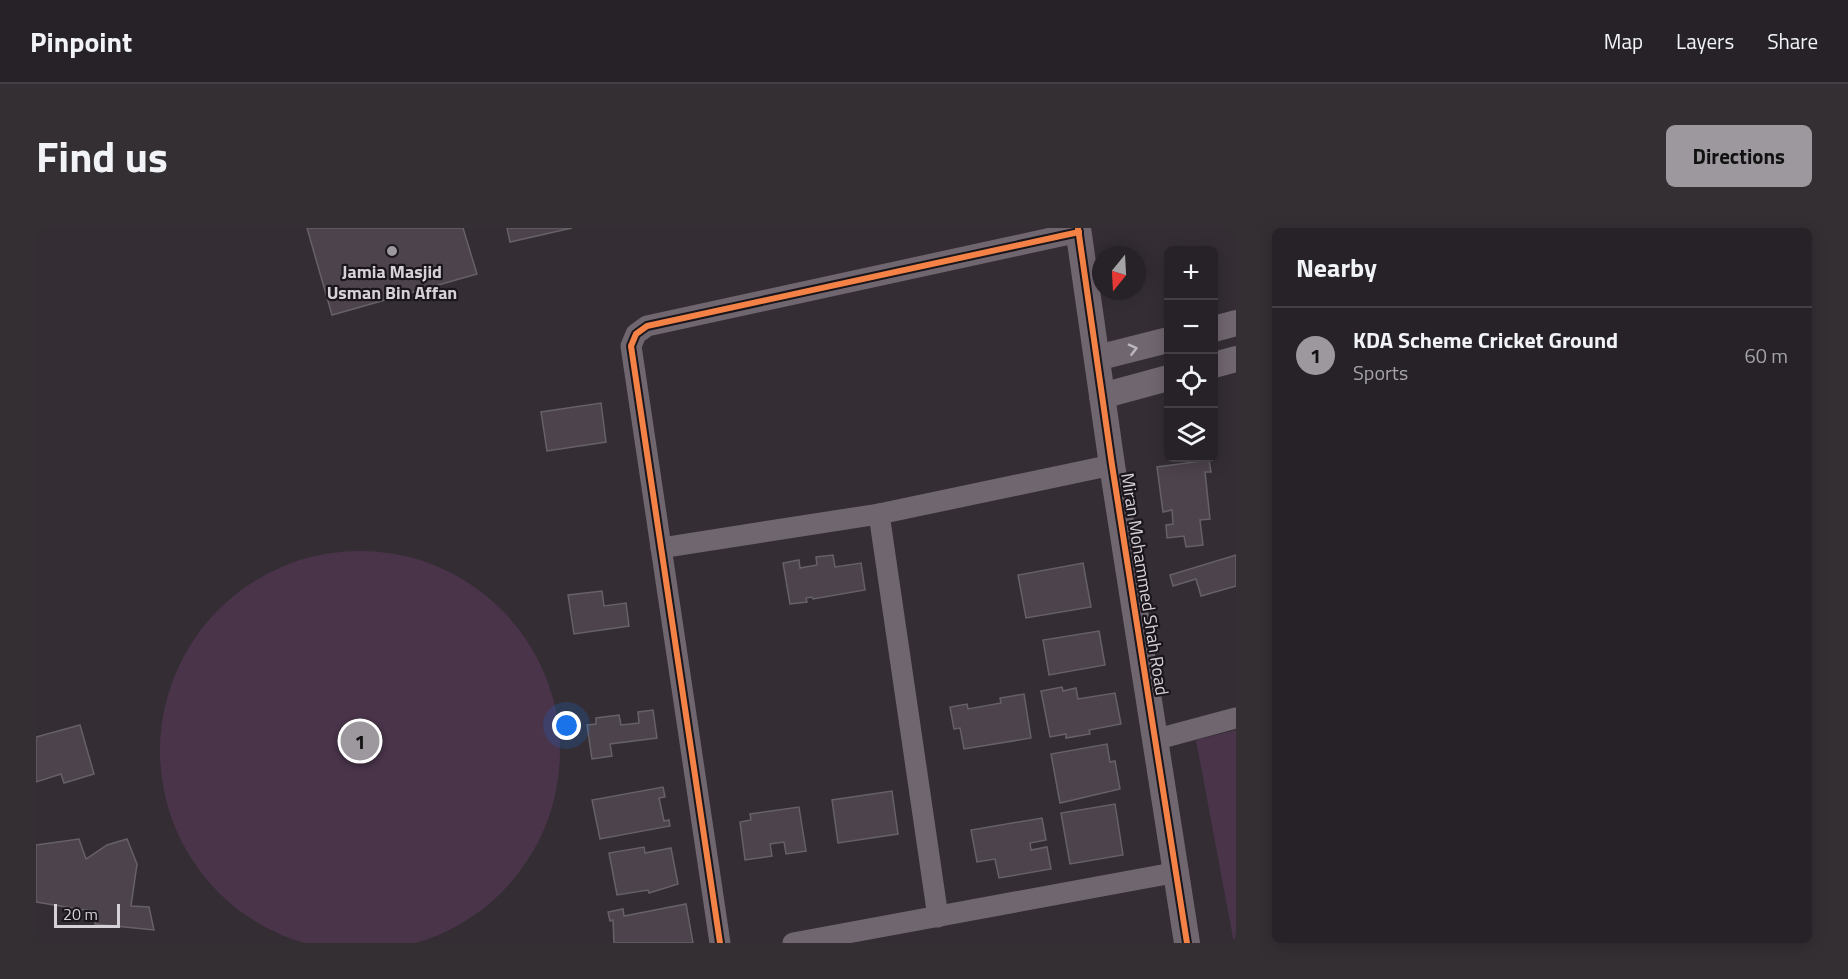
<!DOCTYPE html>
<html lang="en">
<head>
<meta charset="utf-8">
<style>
  :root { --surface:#272227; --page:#332f33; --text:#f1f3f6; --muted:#a4a4a7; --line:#433f44; --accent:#9d979e }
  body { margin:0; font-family:"Titillium Web",sans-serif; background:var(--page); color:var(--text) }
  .controls { position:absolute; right:18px; top:18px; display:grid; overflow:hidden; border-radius:9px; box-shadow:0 3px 15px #0003 }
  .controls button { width:54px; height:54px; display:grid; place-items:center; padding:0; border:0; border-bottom:2px solid var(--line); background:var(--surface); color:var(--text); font:30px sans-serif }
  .compass { position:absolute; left:1056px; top:18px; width:54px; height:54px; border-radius:50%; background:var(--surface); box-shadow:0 3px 15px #0003; rotate:198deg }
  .scale { position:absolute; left:18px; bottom:15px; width:66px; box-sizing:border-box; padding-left:6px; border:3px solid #d6d0d7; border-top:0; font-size:16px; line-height:21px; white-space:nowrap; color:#d6d0d7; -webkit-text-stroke:4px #1a161b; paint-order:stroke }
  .you { position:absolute; left:531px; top:498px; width:21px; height:21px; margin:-15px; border:4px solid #fff; border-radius:50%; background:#1a73e8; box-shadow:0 0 0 9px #1a73e833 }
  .badge { display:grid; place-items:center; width:39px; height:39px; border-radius:50%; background:var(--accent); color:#111; font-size:20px; font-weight:700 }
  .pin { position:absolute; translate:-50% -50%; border:3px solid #fff; box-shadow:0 2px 6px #0006 }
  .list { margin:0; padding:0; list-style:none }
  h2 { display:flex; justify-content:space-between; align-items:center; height:78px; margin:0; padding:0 24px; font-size:26px }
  h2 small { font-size:20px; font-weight:400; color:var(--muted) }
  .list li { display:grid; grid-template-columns:39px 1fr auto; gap:18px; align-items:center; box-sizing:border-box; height:96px; padding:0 24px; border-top:2px solid var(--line) }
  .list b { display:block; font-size:22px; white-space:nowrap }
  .list p { margin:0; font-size:20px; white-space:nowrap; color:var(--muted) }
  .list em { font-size:20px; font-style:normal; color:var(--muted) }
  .icon { flex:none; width:33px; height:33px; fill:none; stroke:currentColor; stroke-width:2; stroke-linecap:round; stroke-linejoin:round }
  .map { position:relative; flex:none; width:1200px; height:715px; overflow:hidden; border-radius:9px }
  header { display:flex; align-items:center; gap:36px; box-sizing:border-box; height:84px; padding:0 30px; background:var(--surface); border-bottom:2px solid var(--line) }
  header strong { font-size:28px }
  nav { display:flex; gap:33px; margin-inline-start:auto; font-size:21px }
  .intro { display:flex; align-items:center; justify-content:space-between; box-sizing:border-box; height:144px; padding:0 36px }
  h1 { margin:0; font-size:42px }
  .button { padding:15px 27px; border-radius:9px; background:var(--accent); color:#111; font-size:21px; font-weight:700 }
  main { display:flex; gap:36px; padding:0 36px }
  aside { flex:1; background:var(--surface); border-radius:9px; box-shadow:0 3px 15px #0003 }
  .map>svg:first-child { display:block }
  .green { fill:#49344a }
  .building { fill:#4d434d; stroke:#666166; stroke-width:1.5 }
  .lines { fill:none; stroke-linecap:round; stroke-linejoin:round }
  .minor { stroke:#706670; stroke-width:21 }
  .tertiary { stroke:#706670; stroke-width:26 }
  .cycleway-casing { stroke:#1a161b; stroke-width:10 }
  .cycleway { stroke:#f48246; stroke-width:6 }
  .oneway { stroke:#bcb6bd }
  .poi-dot { fill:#9d979e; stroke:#1a161b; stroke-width:2 }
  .labels { text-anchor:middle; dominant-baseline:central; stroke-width:4.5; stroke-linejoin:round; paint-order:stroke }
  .poi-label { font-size:18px; font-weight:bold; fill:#d6d0d7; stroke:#1a161b }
  .street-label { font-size:18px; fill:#d6d0d7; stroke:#1a161b }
</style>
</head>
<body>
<header>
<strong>Pinpoint</strong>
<nav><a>Map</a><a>Layers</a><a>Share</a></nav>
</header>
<div class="intro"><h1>Find us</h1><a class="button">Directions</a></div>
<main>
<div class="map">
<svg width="1200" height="715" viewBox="0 0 1200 715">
  <rect width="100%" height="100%" fill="#342e34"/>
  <!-- green -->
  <g class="green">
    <circle cx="324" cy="523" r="200"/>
    <polygon points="1200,502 1200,715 1198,715 1160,512"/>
  </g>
  <!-- building -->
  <g class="building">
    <polygon points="271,0 427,0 441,46 296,87"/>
    <polygon points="471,0 536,0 474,14"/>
    <polygon points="565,175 570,214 511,223 505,184"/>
    <polygon points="1173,232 1175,244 1169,244 1174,291 1164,292 1167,317 1150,319 1148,308 1131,310 1130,297 1137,296 1136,282 1127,284 1121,239"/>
    <polygon points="797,327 799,339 825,335 829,362 777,371 776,369 770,370 771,374 754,376 747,335 763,332 764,340 781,337 780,329"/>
    <polygon points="1200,327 1200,358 1165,368 1160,351 1137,358 1134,347"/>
    <polygon points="1047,335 1055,379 990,390 982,347"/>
    <polygon points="566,363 568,378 590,375 593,398 538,406 532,367"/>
    <polygon points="1063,403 1069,437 1013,447 1007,412"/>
    <polygon points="1026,459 1027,463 1040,460 1042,471 1079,465 1085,496 1053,502 1054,506 1030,510 1030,506 1014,509 1005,463"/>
    <polygon points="988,466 995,510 928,521 924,500 918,501 914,479 931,476 932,481 965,475 964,470"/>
    <polygon points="617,482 621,510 574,516 576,528 556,531 551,497 560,496 560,490 583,487 585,497 603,495 602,484"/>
    <polygon points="44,497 58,546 28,555 25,546 0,554 0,509"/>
    <polygon points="1071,516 1074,534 1079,533 1084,561 1024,575 1015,526"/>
    <polygon points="627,559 629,569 623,570 628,593 633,592 634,598 564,611 556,572"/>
    <polygon points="856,563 862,606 802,615 796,572"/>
    <polygon points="1079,576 1087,627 1034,636 1025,585"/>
    <polygon points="763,579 770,623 750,626 748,614 734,616 736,628 709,632 704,594 715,592 714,586"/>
    <polygon points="1006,590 1010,612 994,615 995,622 1011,619 1015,641 963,650 959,631 941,634 935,602"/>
    <polygon points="43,611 50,631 71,617 91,611 101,636 95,678 113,679 118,702 59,696 60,684 0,674 0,617"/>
    <polygon points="608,619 609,625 635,620 642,656 613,665 612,662 581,667 573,625"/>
    <polygon points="650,676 657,715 578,715 577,692 574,693 572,684 587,681 588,688"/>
  </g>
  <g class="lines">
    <!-- minor -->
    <g class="minor">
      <polyline points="843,286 902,689"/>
      <polyline points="625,320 843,286 1076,237"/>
      <polyline points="1118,512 1200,490"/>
      <polyline points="684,715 595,118 600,106 611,98 1043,4"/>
      <polyline points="757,715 1142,644"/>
    </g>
    <!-- tertiary -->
    <g class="tertiary">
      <polyline points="1042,0 1076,237 1151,715"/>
      <polyline points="1178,101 1200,95"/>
      <polyline points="1061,130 1132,112"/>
      <polyline points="1178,137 1200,131"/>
      <polyline points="1066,168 1132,150"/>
    </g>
    <!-- cycleway casing -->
    <g class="cycleway-casing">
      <g id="cycleway">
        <polyline points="1042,0 1076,237 1151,715"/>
        <polyline points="684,715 595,118 600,106 611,98 1043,4"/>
      </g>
    </g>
    <!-- cycleway -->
    <use href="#cycleway" class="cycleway"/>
  </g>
  <!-- one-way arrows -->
  <defs><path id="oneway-chevron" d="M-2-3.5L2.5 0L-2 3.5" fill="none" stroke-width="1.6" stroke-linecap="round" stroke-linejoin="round" transform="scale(1.5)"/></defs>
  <use class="oneway" href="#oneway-chevron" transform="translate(1097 121) rotate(-14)"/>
  <!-- markers -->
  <circle class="poi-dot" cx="356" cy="23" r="6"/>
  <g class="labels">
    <!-- poi labels -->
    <g class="poi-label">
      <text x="356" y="43">Jamia Masjid<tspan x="356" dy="21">Usman Bin Affan</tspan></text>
    </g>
    <!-- street labels -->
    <g class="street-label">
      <text transform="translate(1109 356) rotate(81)">Miran Mohammed Shah Road</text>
    </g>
  </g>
</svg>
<div class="controls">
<button>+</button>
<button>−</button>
<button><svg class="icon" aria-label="locate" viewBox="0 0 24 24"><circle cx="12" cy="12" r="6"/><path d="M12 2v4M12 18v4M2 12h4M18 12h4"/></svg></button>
<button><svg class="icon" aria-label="layers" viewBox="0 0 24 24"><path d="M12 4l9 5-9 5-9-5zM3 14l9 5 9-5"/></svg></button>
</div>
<svg class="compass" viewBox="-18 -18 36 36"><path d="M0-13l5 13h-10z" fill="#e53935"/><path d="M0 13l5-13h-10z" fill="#a4a4a7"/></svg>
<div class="scale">20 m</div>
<div class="you"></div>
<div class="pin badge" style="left:324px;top:513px">1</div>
</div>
<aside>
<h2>Nearby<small></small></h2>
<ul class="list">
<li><span class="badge">1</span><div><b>KDA Scheme Cricket Ground</b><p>Sports</p></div><em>60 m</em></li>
</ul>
</aside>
</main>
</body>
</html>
